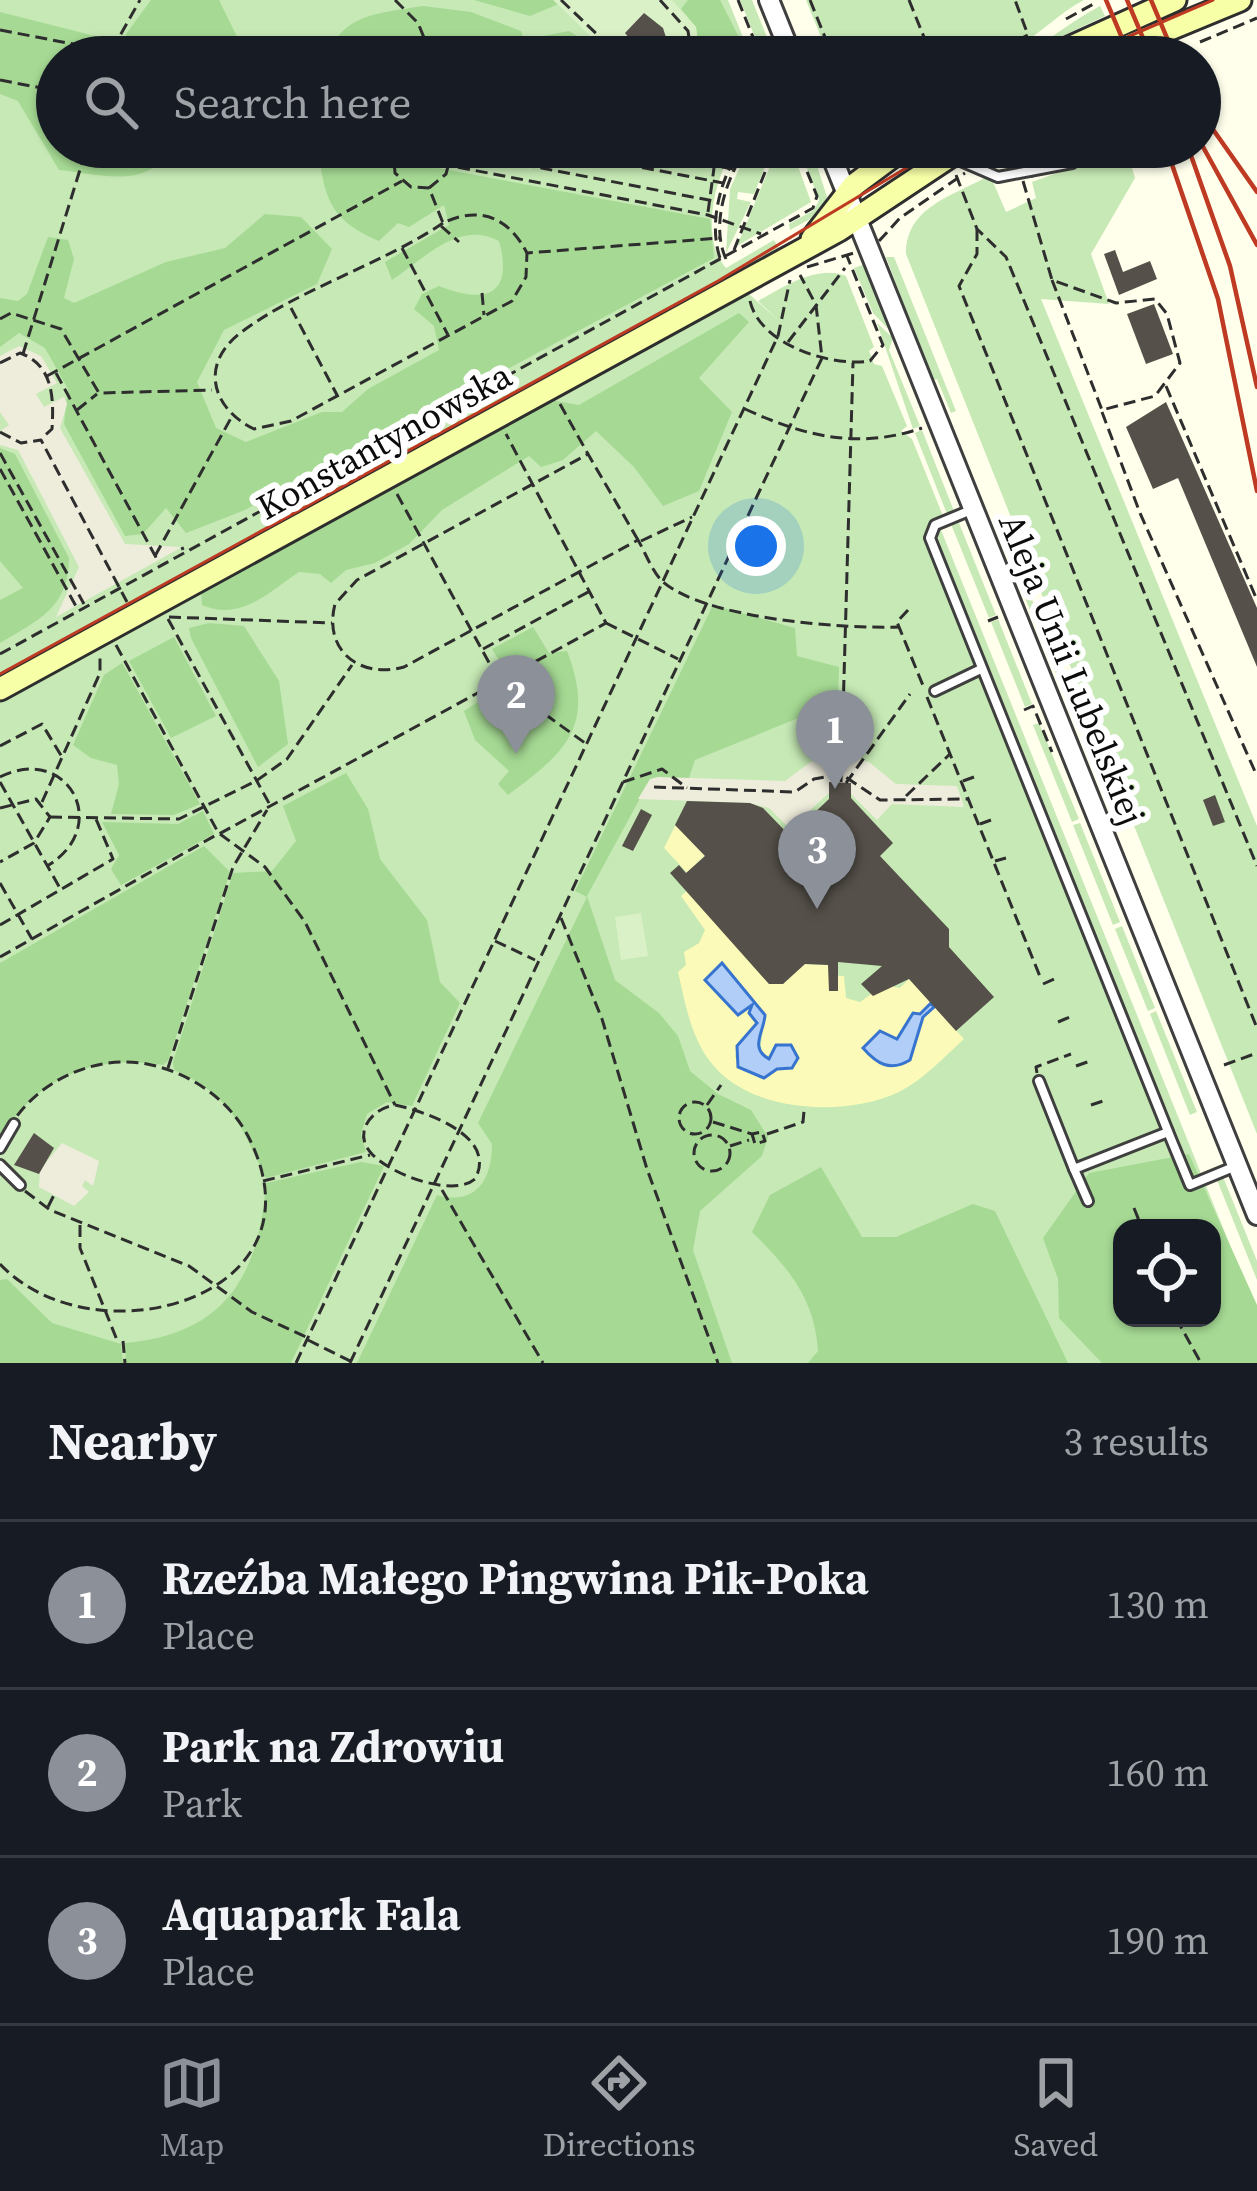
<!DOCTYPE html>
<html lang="en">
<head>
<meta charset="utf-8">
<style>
  :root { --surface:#171b24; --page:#20242c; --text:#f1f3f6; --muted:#9ea1a6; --line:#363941; --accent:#8c9099 }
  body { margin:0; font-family:"Source Serif 4",serif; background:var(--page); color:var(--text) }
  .controls { position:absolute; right:36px; bottom:36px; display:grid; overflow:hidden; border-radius:24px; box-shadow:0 3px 9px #0004 }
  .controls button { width:108px; height:108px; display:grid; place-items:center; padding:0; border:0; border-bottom:3px solid var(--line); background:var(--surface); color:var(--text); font:60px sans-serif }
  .you { position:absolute; left:756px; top:546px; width:42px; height:42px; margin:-30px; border:9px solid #fff; border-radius:50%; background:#1a73e8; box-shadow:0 0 0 18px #1a73e833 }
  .badge { display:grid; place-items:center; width:78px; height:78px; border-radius:50%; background:var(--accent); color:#fff; font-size:39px; font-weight:700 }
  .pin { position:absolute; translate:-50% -99px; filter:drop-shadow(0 3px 6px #0008) }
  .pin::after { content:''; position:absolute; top:63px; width:42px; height:36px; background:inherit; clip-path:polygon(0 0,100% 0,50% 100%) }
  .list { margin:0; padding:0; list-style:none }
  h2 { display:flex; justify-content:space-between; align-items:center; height:156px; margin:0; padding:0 48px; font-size:51px }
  h2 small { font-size:39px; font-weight:400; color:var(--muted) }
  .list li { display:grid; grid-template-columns:78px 1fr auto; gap:36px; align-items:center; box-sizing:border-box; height:168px; padding:0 48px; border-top:3px solid var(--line) }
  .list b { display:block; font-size:45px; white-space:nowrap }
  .list p { margin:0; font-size:39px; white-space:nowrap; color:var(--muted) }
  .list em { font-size:39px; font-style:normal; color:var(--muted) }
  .icon { flex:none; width:66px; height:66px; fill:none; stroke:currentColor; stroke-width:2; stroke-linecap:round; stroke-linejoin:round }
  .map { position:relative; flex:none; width:1257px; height:1363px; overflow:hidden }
  .search { position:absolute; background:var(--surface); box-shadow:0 3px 9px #0004; left:36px; right:36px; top:36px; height:132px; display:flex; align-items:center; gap:30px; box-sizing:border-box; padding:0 42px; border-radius:66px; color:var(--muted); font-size:45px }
  .sheet { height:660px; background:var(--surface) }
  nav { display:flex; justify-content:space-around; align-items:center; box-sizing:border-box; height:168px; border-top:3px solid var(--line); background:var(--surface); font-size:33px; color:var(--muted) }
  nav a { display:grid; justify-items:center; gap:6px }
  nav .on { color:var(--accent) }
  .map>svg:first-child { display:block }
  .green { fill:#c6e9b5; fill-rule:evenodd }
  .forest { fill:#a6da94; fill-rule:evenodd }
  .sand { fill:#fbfab8; fill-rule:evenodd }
  .pitch { fill:#daf0c7 }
  .plaza { fill:#eeeddc }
  .water { fill:#b0cef7; stroke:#3674cf; stroke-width:3 }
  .building { fill:#555049 }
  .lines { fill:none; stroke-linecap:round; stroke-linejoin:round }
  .service-casing { stroke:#3f3f3f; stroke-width:14 }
  .tertiary-casing { stroke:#3f3f3f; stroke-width:24 }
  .secondary-casing { stroke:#2e2e2e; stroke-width:27 }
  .path { stroke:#2e2e2e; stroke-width:3; stroke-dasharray:12 6; stroke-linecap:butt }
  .service { stroke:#fff; stroke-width:8 }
  .tertiary { stroke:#fff; stroke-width:18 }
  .secondary { stroke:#f7ffa7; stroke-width:21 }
  .tram { stroke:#be3a23; stroke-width:3 }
  .rail { stroke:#be3a23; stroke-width:4.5 }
  .labels { text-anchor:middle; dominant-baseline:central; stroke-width:12; stroke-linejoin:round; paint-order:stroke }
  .street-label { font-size:36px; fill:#0c0c0c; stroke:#fff }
</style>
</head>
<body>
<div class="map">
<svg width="1257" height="1363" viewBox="0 0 1257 1363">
  <rect width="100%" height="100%" fill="#ffffec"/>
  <!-- green -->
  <g class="green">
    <path d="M0 0H728L751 57H57V147H735C714 177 700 240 726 268L774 240 779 249 733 276 790 267 749 294 779 321 758 301C783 287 818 264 846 276L874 347 869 351 874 364 882 366 907 426 901 431 912 439 943 516 937 520 1257 1312V1363H0ZM1122 1228H1212V1318H1122Z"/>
    <polygon points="740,0 752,0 775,57 763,57"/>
    <path d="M806 0H1084C1054 15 1030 46 998 55 962 66 871 57 829 57Z"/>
    <path d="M1100 6 1105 16 1018 57C1048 42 1071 21 1100 6Z"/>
    <polygon points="749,147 773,147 754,194 738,192 737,199 751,202 726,253 730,189"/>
    <polygon points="778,147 791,147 811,202 737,246"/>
    <polygon points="799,147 811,147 827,197 821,213 790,230 789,224 814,210 819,200"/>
    <path d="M1088 147H1126L1135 178 1091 254 1109 304 1041 299 1257 826V1134L906 254C906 206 954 196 990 175L1006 212 1036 198 1032 182 1079 165Z"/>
    <polygon points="886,257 894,257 956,411 951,413 937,379 932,380"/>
    <polygon points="865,264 893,334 873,313 854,268"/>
    <polygon points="877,323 893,338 889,350 920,426 913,429"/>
    <polygon points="922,430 954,511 947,514 915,433"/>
    <polygon points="959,523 996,615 989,618 951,524"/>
    <polygon points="1022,575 1073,701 1068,703 1017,578"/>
    <polygon points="998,619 1032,704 1025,707 991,622"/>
    <polygon points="1039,723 1079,819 1072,822 1033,725"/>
    <polygon points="1080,823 1120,922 1113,925 1073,825"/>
    <polygon points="1122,926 1155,1008 1148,1011 1115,929"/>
    <polygon points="1156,1011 1197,1112 1190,1115 1150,1014"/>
    <polygon points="1223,1177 1257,1261 1257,1280 1217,1180"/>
  </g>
  <!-- forest -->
  <g class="forest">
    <polygon points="151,0 219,0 246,55 275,57 125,57 126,34"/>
    <polygon points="474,0 558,0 561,3 530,16"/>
    <polygon points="688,0 720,0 749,57 700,57 696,27 681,9"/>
    <path d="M423 6 471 12 521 31 524 40 569 31 611 57H440L437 52 427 57H331C336 13 389 12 423 6Z"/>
    <path d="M0 12 107 39 95 51 97 57H57V147H172C148 191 100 174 59 170L18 101 0 94Z"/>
    <path d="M238 147H409L405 162 710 219 714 258 245 510 186 533 166 508 143 534 125 536 64 424 68 389 45 348 19 333 0 347V298L18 301 27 294 48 237 68 240 74 259 64 298 74 303 166 262 225 248 265 214 301 217 332 249 317 284 224 330 197 382 216 428 246 442 322 412H342L368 389 439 350 434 326 414 309 422 294 439 286C486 305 514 295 499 241 459 220 426 257 392 280L385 262 449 225 444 205 409 227 398 223 379 241C334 222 325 203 319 155L250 153Z"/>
    <path d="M739 313 749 322 699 378 732 412 699 491 663 506 634 467 596 431 563 460 541 467 529 456 442 510 409 544 375 563 346 570 331 583 320 574 299 572C269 592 240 622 202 605L201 590 550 400 579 405Z"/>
    <path d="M0 448 15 454 69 558C69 608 37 621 0 643V600L23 588 0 561Z"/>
    <path d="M713 605 795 628 797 656 839 667 838 702 695 760 689 778 650 780 587 896 615 980 659 1013 678 1036 690 1071 718 1094 751 1110 768 1137 762 1156 700 1211 693 1250 732 1363H357L437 1195C475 1206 492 1181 492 1144L478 1123 587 897 575 891Z"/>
    <polygon points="209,623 244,626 279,681 288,744 258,767 191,638 189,628"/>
    <path d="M533 627 549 653 567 651C596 726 566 752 508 795L498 784 509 771 475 740 464 711 511 680 492 649Z"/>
    <polygon points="174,637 216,716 171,738 129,661"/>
    <polygon points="122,663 124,666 200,804 174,815 111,814 119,784 117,765 91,758 73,745 104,675"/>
    <path d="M346 773 368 809 380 859 427 920 440 982 460 1003 412 1106 387 1102 367 1114 361 1134 366 1152 266 1178C240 1126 234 1097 174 1070L173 1062 233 873 272 871 296 841 283 806Z"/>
    <polygon points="203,811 214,834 121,885 111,869 119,855 102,822 178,824"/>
    <path d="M204 846 230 872 168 1061 163 1065C94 1054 38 1077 0 1138V963Z"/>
    <path d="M1189 1154 1257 1305V1363H1102L1059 1318 1058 1279 1043 1238 1089 1173ZM1122 1228H1212V1318H1122Z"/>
    <path d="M361 1162 384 1166 291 1363H126L125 1343C226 1334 259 1275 266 1183Z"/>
    <path d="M821 1167 862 1237H896L973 1204 995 1211 1068 1363H808L818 1351C815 1299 788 1267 752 1232L770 1195Z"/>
    <polygon points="7,1279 52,1323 121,1344 123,1363 0,1363 0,1280"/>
  </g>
  <!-- sand -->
  <g class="sand">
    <polygon points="676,824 705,855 696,864 702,870 692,878 664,848"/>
    <path d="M687 891 769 984H783L804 964 828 965 829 975 844 976 846 998 860 1002 884 985 900 988 909 979 964 1039C943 1058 924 1079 899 1092 844 1118 747 1113 709 1060 690 1034 685 1002 678 972L686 965 684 952 699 943 705 930 681 896ZM722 963 765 1015 760 1051 768 1059 776 1045H791L798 1058 792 1068 752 1074 735 1057 739 1043 757 1023 749 1014 752 1005 738 1015 705 980Z"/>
  </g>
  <!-- pitch -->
  <g class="pitch">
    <polygon points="553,0 672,0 696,27 700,57 612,57"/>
    <polygon points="641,913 648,956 621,960 615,917"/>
  </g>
  <!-- plaza -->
  <g class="plaza">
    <polygon points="19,346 41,356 57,383 36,394 44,407 64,397 67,404 60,428 125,544 182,547 56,617 79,567 18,450 0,445 0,431 9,425 0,412 0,356"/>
    <polygon points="842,754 869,762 896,784 957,786 964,807 892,804 877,820 851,794 829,793 796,823 793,832 769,808 749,803 638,799 650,779 658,777 785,781 816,758"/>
    <polygon points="62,1143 99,1161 93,1186 85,1180 82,1186 89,1192 74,1206 39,1187 40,1170"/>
  </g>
  <!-- water -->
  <g class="water">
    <path d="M722 963 765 1015C764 1032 749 1048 769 1059L776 1045H791L798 1058 792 1068 777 1069 764 1078 738 1067 737 1046 757 1023 749 1013 752 1005 738 1015 705 980Z"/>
    <path d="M931 1003 934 1007 923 1017 910 1060C890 1072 877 1064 863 1048L880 1031 897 1039 913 1013 920 1014Z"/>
  </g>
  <!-- building -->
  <g class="building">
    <polygon points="644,13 663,28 669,47 662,57 646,48 641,53 625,33"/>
    <polygon points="1115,250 1123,272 1150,261 1157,279 1119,295 1104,254"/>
    <polygon points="1154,304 1173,354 1146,364 1127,314"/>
    <polygon points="1166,402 1257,608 1257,667 1178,478 1153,489 1126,427"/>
    <polygon points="829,782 851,783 851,798 893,843 880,856 949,929 949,947 994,997 956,1031 909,979 873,996 861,984 882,966 838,962 838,991 829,991 828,965 805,964 783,984 769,984 670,873 679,865 686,873 705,856 675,825 687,801 750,803 763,808 790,836 829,799"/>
    <polygon points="1215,795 1225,822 1213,826 1203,800"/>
    <polygon points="641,809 652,815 633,851 622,846"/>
    <polygon points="34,1133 54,1148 39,1174 14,1165"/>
  </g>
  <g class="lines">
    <!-- service casing -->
    <g class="service-casing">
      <g id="service">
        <polyline points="954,158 998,177 1072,163 1078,158 1076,147"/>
        <polyline points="1030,171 1059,147"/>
        <polyline points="971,510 935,525 930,538 1171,1139 1190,1185 1236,1166"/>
        <polyline points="935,691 981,669"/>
        <polyline points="1039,1081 1074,1169 1168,1132"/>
        <polyline points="0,1148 14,1124"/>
        <polyline points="0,1165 20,1185"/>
        <polyline points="1074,1169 1088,1201"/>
      </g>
    </g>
    <!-- tertiary casing -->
    <g class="tertiary-casing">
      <g id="tertiary">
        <polyline points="769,0 792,57"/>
        <polyline points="828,147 1257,1215"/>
      </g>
    </g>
    <!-- secondary casing -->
    <g class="secondary-casing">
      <g id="secondary">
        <polyline points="1049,57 1175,0"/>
        <polyline points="1102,57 1240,0"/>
        <polyline points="812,239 854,185 905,147"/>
        <polyline points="0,689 839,230 964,147"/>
      </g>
    </g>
    <!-- path -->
    <g class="path">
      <polyline points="395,0 418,23 432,57"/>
      <polyline points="561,0 621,57"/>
      <polyline points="660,0 688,31 692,57"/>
      <polyline points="738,0 761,57"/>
      <polyline points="810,0 833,57"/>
      <polyline points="909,0 932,57"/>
      <polyline points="1066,19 1097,2"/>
      <polyline points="0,30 141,57"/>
      <polyline points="1200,42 1257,18"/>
      <polyline points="112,50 140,0"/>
      <polyline points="664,57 667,57"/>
      <polyline points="985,57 1028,35 1015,0"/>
      <polyline points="0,80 57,91"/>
      <polyline points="352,147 708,215 761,234"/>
      <path d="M393 147 395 173 411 187 429 188 443 223C480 205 509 218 527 253L720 238"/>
      <polyline points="536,147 723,183"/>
      <polyline points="615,147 733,169"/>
      <polyline points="452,151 719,202"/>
      <polyline points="983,161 1004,147"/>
      <polyline points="956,175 977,229 1006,257 1257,866"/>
      <polyline points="1023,181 1052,280 1116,303 1155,299 1167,314 1180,363 1155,396 1102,410 1052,280"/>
      <polyline points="429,188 446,174 453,147"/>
      <polyline points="708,212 714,168"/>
      <path d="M443 223C383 264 292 292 239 334 199 366 213 409 254 429L291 421 512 301 526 277 527 253"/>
      <polyline points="441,226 459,242"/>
      <polyline points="977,229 977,254 959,286 1257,1028"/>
      <polyline points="879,241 900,218 965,173"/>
      <polyline points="402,248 448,335"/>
      <polyline points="734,250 775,147"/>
      <path d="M720 258C708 222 721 178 741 147"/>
      <path d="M726 259C710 224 727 177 747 147"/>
      <polyline points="807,267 854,253"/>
      <polyline points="482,293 484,315"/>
      <path d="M750 301C760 345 831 367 870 361L883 345 847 256"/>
      <polyline points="291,308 337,395"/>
      <polyline points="0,319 11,313 61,329 99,393 212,390"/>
      <polyline points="788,342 845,268"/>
      <polyline points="23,354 87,147"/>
      <path d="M0 363 20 353C53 365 54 397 52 429L42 438"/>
      <polyline points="56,373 159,563"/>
      <polyline points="47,376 402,181"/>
      <polyline points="1166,386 1257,600"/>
      <polyline points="560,404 588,454"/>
      <path d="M745 409C804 436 858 450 922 428"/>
      <polyline points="77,410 97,394"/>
      <polyline points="1102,412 1140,513 1257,776"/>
      <polyline points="0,432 21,443 41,440 127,602"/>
      <polyline points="0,453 84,604"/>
      <polyline points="0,469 77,608"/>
      <polyline points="397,494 499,681 585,743"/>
      <path d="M638 540 588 454 357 580 335 604C323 651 360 679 404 667L638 540C645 552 652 571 662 581 704 619 844 629 899 627"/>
      <polyline points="641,541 692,517"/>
      <polyline points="182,547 183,550"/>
      <polyline points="155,556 231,418"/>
      <polyline points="908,610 897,622 924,688"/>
      <polyline points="169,617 332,623"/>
      <polyline points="168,619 270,805"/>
      <polyline points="988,621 998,617"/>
      <polyline points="606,623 678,659"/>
      <polyline points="116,645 219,834 606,623 506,434"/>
      <polyline points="483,649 590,591"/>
      <polyline points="0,654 813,208 817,196 797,147"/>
      <polyline points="927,697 1041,979"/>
      <polyline points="1024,710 1033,706 1052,752"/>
      <polyline points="0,746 42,724 62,757"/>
      <path d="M0 777C68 743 113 827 47 866"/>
      <polyline points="963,781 974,777"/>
      <polyline points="0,782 61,890"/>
      <polyline points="623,782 662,769 687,788"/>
      <polyline points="841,782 853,363"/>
      <polyline points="846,783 910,694"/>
      <polyline points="654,787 795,792 814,779 841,774 880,800 968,799"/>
      <polyline points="906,796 950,754"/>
      <polyline points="42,802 100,673 100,654"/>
      <polyline points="0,808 36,799 50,817 34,843 0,862"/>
      <polyline points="50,817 179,819 256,781 287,759 352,665"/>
      <polyline points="980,824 991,820"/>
      <polyline points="220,834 265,867 305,922 395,1105"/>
      <polyline points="995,861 1006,858"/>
      <polyline points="0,883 32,939"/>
      <polyline points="561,918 602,1019 647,1169 718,1363"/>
      <polyline points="0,925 113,859 96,819"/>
      <polyline points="495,941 535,960"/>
      <polyline points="0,957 218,834"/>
      <polyline points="1043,984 1054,979"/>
      <polyline points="1058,1022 1072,1016"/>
      <polyline points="1224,1065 1257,1053"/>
      <polyline points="1076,1066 1090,1061"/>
      <polyline points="168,1068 233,867 267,810"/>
      <polyline points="1037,1073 1036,1067 1071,1054"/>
      <circle cx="695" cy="1118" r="16"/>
      <path d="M395 1105C428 1112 498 1137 475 1179 453 1198 389 1174 371 1153 352 1132 373 1108 395 1105Z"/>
      <polyline points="707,1105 721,1085"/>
      <polyline points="1091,1105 1106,1100"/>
      <polyline points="713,1122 752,1134 762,1132 765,1141 755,1144 752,1134"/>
      <polyline points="767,1134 803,1122 804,1111"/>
      <circle cx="712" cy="1153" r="18"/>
      <polyline points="730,1146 749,1140"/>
      <polyline points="263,1181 370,1155"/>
      <polyline points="442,1190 543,1363"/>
      <polyline points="25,1191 50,1210 189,1266 252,1312 306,1337"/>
      <polyline points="48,1207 54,1195"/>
      <polyline points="1134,1208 1142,1228"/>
      <polyline points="80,1225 80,1248 117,1340"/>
      <path d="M0 1264C93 1363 332 1299 248 1136 228 1098 188 1072 147 1064 99 1055 46 1077 17 1116"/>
      <polyline points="1176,1318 1201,1363"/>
      <polyline points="308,1340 354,1363"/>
      <polyline points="123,1341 125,1363"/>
      <polyline points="296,1363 778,336 790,280"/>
      <polyline points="350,1363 822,358 816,305 800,275"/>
    </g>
    <!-- service -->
    <use href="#service" class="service"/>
    <!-- tertiary -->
    <use href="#tertiary" class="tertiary"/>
    <!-- secondary -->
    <use href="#secondary" class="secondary"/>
    <!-- tram -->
    <g class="tram">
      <polyline points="1081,57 1213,0"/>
      <polyline points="0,674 718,281 941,147"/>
    </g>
    <!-- rail -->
    <g class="rail">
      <polyline points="1106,0 1130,57"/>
      <polyline points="1127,0 1151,57"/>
      <polyline points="1151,0 1175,57"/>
      <polyline points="1200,111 1257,192"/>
      <polyline points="1202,145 1257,245"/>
      <polyline points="1166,147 1218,299 1257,491"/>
      <polyline points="1188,147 1230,266 1257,387"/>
    </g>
  </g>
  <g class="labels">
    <!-- street labels -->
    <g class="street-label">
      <text transform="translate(384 441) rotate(-29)">Konstantynowska</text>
      <text transform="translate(1072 669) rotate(68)">Aleja Unii Lubelskiej</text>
    </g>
  </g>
</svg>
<div class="controls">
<button><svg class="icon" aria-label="locate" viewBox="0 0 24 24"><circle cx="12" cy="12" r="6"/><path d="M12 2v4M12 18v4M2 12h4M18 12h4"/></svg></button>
</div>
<div class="you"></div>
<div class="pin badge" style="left:835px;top:789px">1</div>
<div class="pin badge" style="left:516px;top:754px">2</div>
<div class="pin badge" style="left:817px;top:909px">3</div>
<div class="search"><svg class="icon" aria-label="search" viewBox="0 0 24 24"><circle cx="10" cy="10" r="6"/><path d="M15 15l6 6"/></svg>Search here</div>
</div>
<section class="sheet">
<h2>Nearby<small>3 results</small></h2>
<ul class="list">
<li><span class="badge">1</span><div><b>Rzeźba Małego Pingwina Pik-Poka</b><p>Place</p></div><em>130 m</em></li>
<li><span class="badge">2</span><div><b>Park na Zdrowiu</b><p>Park</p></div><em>160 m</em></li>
<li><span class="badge">3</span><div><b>Aquapark Fala</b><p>Place</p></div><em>190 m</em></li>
</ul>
</section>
<nav>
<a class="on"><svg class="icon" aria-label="map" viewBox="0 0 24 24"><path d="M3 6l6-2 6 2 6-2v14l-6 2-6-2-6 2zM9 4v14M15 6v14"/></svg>Map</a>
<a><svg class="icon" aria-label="directions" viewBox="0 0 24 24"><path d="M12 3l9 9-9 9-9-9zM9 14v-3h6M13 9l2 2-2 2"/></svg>Directions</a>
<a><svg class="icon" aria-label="saved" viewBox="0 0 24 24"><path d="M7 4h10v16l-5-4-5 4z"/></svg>Saved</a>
</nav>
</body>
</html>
